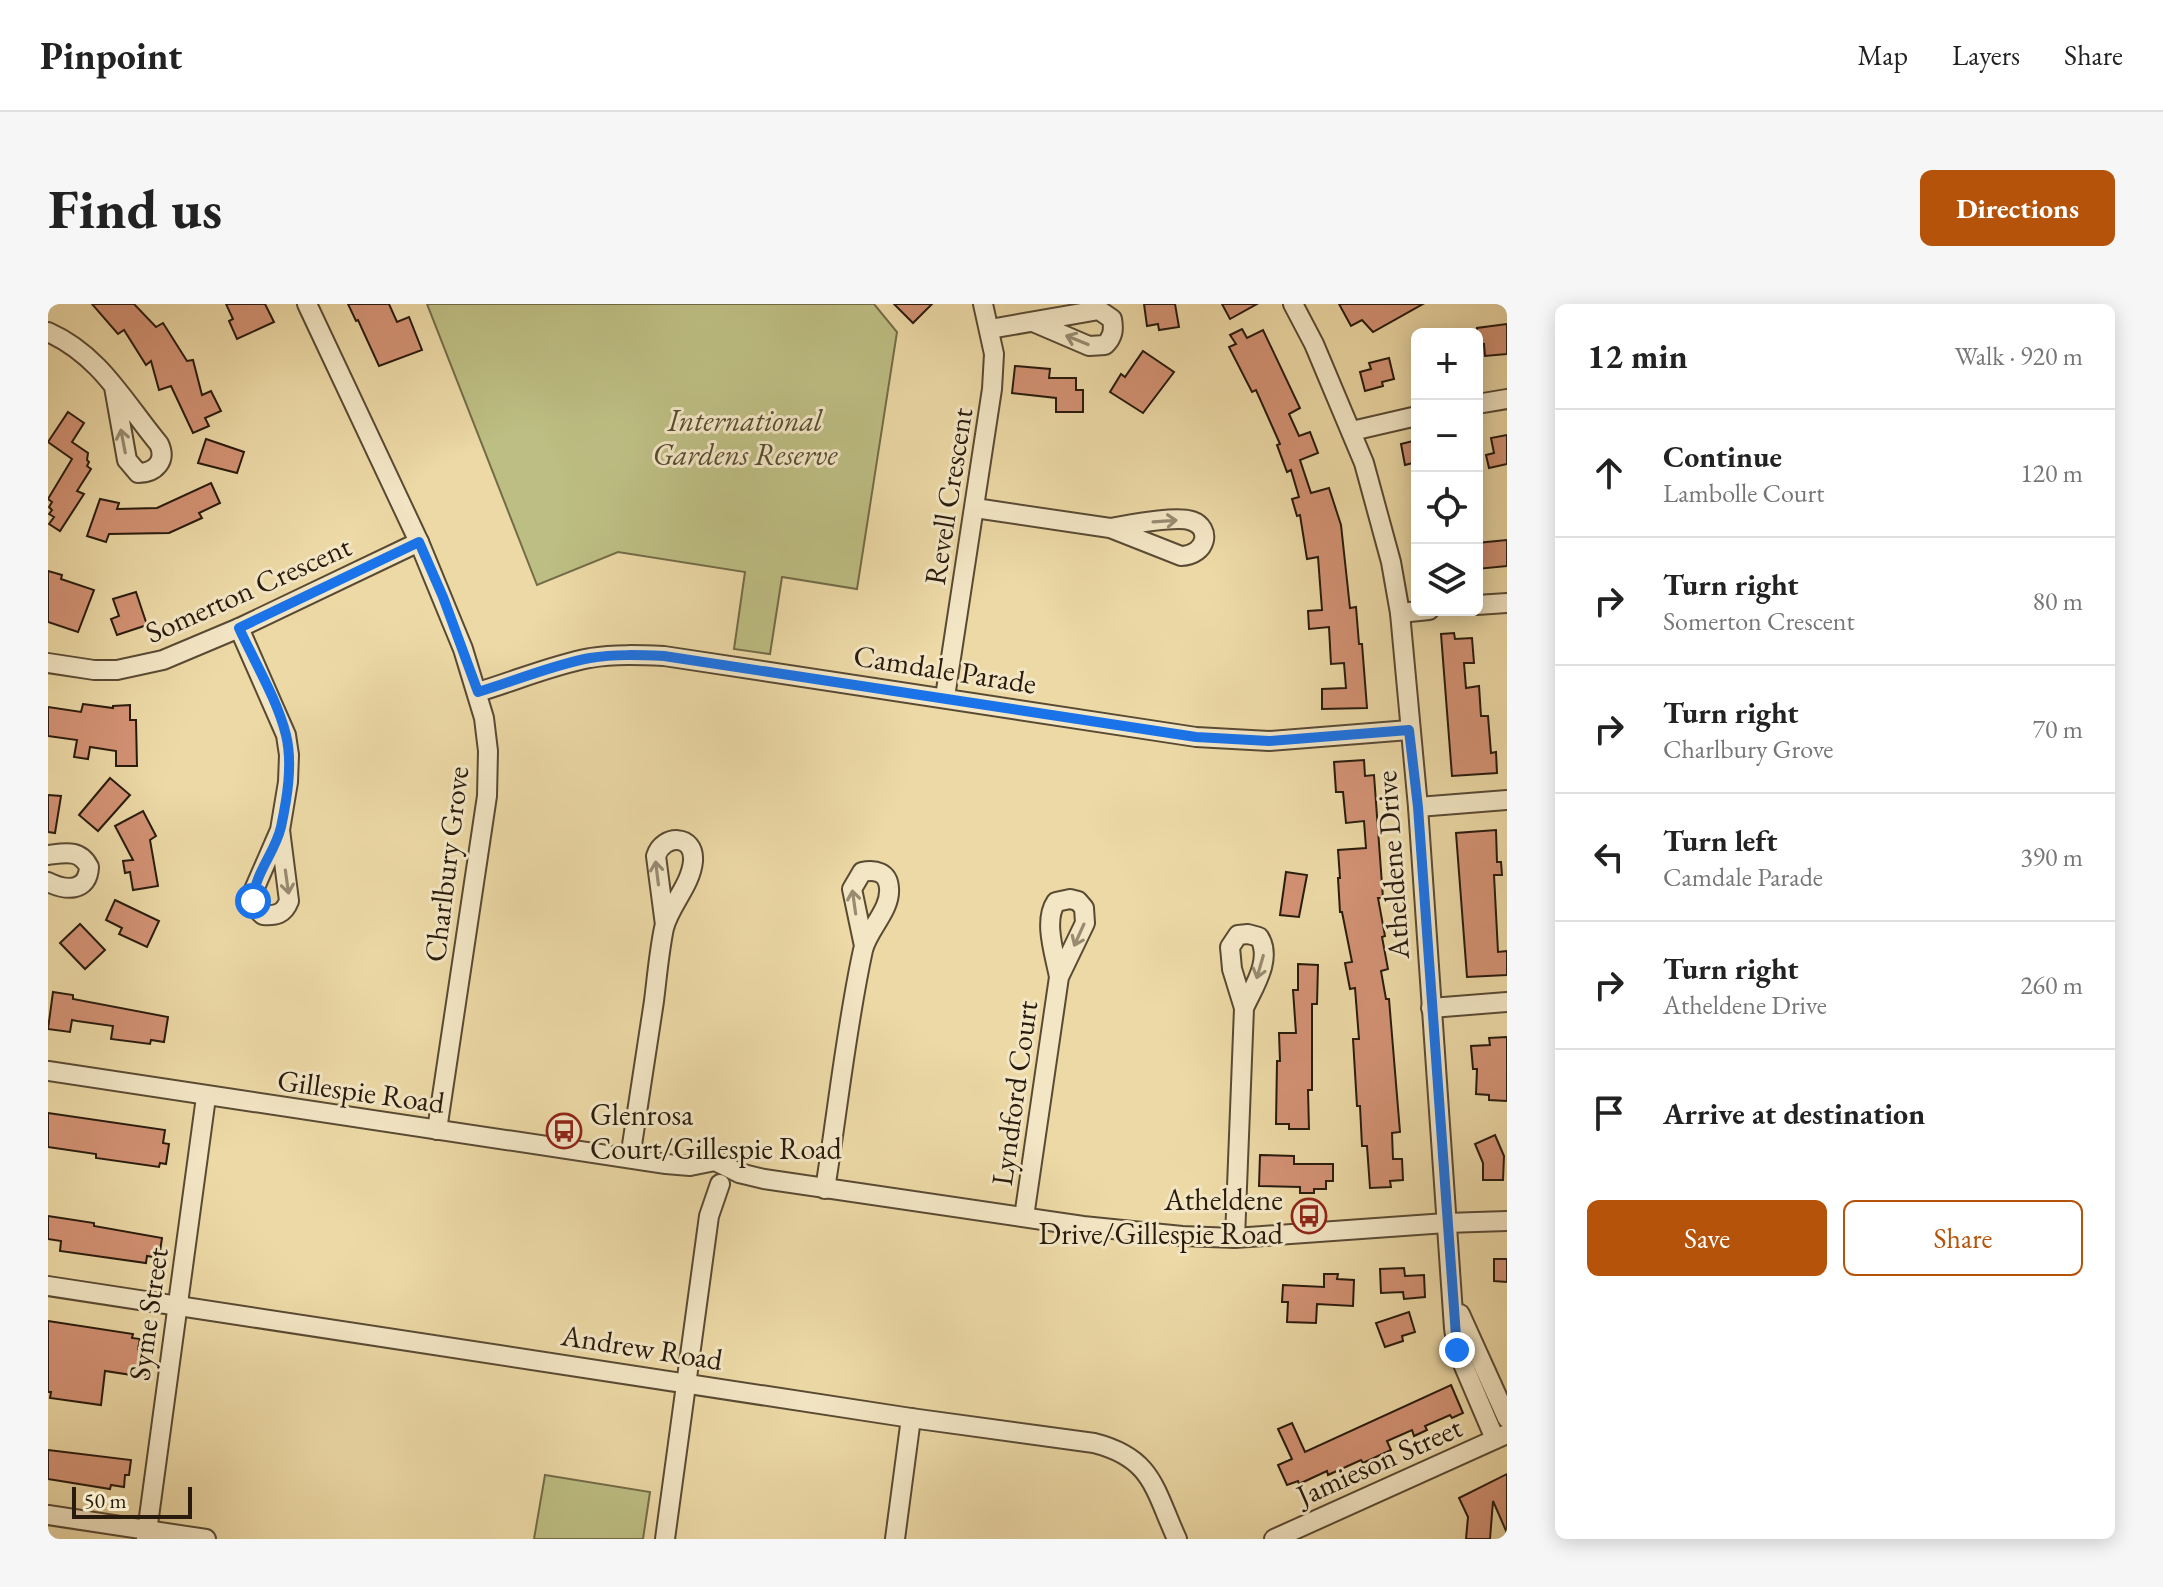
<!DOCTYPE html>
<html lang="en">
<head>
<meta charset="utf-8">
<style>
  :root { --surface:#fff; --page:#f6f6f6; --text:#222; --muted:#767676; --line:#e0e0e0; --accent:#b45309 }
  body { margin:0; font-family:"EB Garamond",serif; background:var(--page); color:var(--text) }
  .controls { position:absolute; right:24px; top:24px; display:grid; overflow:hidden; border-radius:12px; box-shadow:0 4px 20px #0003 }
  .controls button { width:72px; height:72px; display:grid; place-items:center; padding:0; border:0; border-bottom:2px solid var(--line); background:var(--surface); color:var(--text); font:40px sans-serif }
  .scale { position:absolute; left:24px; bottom:20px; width:120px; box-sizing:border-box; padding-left:8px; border:4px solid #281b0d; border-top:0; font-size:22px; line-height:28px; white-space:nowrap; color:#281b0d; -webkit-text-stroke:6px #f3e6c5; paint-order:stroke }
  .stop { position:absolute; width:24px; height:24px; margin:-18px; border:6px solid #1a73e8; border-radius:50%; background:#fff }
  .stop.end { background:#1a73e8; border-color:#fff; box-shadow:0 2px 8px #0008 }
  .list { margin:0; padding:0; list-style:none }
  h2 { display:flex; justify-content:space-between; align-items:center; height:104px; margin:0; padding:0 32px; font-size:34px }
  h2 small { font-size:26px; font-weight:400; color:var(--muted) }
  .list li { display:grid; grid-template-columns:52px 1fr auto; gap:24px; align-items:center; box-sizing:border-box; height:128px; padding:0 32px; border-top:2px solid var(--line) }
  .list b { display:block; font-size:30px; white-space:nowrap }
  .list p { margin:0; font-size:26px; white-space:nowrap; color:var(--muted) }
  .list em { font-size:26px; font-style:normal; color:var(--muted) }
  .actions { display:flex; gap:16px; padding:24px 32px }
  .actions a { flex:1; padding:18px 0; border:2px solid var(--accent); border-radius:12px; text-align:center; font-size:28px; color:var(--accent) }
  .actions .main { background:var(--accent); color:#fff }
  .icon { flex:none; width:44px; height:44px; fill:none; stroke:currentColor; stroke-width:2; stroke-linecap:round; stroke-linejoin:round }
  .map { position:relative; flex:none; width:1459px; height:1235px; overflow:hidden; border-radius:12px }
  header { display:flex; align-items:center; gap:48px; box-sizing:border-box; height:112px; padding:0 40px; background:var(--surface); border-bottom:2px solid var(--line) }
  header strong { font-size:38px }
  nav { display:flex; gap:44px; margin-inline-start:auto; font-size:28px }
  .intro { display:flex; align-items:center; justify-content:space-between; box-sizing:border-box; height:192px; padding:0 48px }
  h1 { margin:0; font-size:56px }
  .button { padding:20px 36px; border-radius:12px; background:var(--accent); color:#fff; font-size:28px; font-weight:700 }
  main { display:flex; gap:48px; padding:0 48px }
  aside { flex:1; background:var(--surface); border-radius:12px; box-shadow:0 4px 20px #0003 }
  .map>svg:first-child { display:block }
  .green { fill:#bdbe83; stroke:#726c48; stroke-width:2 }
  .building { fill:#d39274; stroke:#281b0d; stroke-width:2 }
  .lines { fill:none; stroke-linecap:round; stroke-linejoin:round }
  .minor-casing { stroke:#594a33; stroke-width:22 }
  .minor { stroke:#f3e6c5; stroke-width:18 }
  .oneway { stroke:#988b72 }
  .route { stroke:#1a73e8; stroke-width:10 }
  .labels { text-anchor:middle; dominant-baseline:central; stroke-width:6; stroke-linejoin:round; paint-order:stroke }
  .park-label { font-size:30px; font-style:italic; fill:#554c30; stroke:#f3e6c5 }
  .street-label { font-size:30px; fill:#281b0d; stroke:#f3e6c5 }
  .poi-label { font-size:30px; fill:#281b0d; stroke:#f3e6c5; text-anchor:start }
</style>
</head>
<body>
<header>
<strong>Pinpoint</strong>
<nav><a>Map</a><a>Layers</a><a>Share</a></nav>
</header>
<div class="intro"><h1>Find us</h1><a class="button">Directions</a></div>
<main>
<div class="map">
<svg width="1459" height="1235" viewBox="0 0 1459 1235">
  <rect width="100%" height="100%" fill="#ecd9a6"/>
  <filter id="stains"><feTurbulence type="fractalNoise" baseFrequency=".0025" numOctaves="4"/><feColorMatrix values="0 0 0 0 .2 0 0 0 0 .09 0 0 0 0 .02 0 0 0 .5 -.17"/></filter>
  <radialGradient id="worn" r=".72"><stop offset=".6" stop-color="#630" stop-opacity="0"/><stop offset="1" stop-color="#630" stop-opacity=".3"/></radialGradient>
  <!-- green -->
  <g class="green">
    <polygon points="379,0 826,0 849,28 809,285 734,273 722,350 686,345 697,268 570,248 489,281"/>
    <polygon points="497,1171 602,1188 595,1235 486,1235"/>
  </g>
  <!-- building -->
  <g class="building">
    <polygon points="44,0 86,0 108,23 115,19 139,57 145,56 154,91 163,87 173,107 157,114 161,122 145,129 123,82 111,86 103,57 98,61 76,26 70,30"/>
    <polygon points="178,0 217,0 226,18 189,35 181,17 185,15"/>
    <polygon points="300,0 341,0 349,18 361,13 374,46 331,62 310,16 308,17"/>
    <polygon points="846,0 884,0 865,19"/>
    <polygon points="1096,0 1127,0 1131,23 1111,26 1110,20 1099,22"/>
    <polygon points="1174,0 1209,0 1182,15"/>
    <polygon points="1291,0 1375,0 1325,28 1314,16 1303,22"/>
    <polygon points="1459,20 1459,50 1437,52 1436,40 1429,41 1429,24"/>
    <polygon points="1194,25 1199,34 1215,26 1252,104 1241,110 1251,132 1262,128 1270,149 1252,156 1263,189 1281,184 1293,221 1302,304 1308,303 1311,340 1314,340 1319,404 1274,405 1274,385 1298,384 1296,359 1283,360 1281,323 1261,325 1260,307 1274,306 1270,253 1259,255 1252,211 1249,212 1244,195 1251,193 1243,166 1239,168 1229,141 1232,140 1208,86 1204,88 1181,43 1188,40 1182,31"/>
    <polygon points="1095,47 1126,68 1095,109 1062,88 1073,70 1077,73"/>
    <polygon points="1341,54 1346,75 1334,78 1335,82 1317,87 1312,68 1323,65 1321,59"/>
    <polygon points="967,62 1002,65 1001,74 1028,74 1028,86 1035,86 1035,108 1008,108 1008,94 964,89"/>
    <polygon points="20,108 36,119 24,138 40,149 39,156 41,158 39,162 43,165 29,187 36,190 12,227 1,220 6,213 1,210 4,206 1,203 4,198 0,195 24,155 0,138"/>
    <polygon points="1459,131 1459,160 1441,164 1438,151 1446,149 1443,134"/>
    <polygon points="158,135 196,148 189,169 150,159"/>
    <polygon points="1369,136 1369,158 1357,161 1353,140"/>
    <polygon points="163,179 172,199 151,209 154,214 121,229 61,230 58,238 39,232 52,195 71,199 69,205 109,204"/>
    <polygon points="1459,236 1459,262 1429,265 1429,239"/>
    <polygon points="0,267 14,271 13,275 46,286 30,328 0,318"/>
    <polygon points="88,288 99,321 69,331 63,315 71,312 65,295"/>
    <polygon points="1406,329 1407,335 1424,334 1426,359 1416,359 1418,384 1431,382 1433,412 1440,412 1443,449 1448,448 1449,469 1404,472 1393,330"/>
    <polygon points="35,400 65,404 65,402 82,401 82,416 88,416 89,462 68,462 68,447 42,443 40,455 26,453 29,436 0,432 0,403 33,408"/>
    <polygon points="1316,456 1317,472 1326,471 1335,594 1330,594 1337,632 1334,633 1340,665 1333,667 1338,695 1341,695 1352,828 1344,829 1345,855 1354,855 1355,876 1342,877 1343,883 1322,884 1319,842 1314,842 1312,802 1309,802 1305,735 1311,735 1307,684 1302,685 1297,659 1304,658 1294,608 1292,608 1290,574 1292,574 1290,546 1318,544 1316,517 1298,519 1295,488 1288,488 1286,458"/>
    <polygon points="62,474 82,491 50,527 31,511"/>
    <polygon points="0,491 13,492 7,529 0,528"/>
    <polygon points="95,507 108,532 102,536 110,582 85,586 82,568 77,569 75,557 85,556 67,522"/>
    <polygon points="1448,526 1449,558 1453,558 1454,571 1446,571 1450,648 1459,647 1459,671 1419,673 1408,529"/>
    <polygon points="1238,568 1259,571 1251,613 1232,611"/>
    <polygon points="67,596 111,617 99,643 71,630 74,624 58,616"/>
    <polygon points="32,620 57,646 37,665 12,639"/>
    <polygon points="1250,660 1270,661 1269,700 1264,700 1264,786 1260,786 1261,825 1241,825 1241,820 1228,820 1229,757 1232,757 1231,729 1248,729 1245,686 1250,686"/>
    <polygon points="5,688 25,691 25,695 120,713 116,738 103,736 102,740 63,735 65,722 29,717 24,716 22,728 0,725"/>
    <polygon points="1459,733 1459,797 1441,796 1441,791 1428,790 1429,765 1425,765 1423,742 1442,741 1441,734"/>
    <polygon points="0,809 117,826 115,839 121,840 118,860 112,859 111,863 48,854 48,850 0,843"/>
    <polygon points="1447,831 1456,852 1455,876 1435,876 1435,859 1427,840"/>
    <polygon points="1212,851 1246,852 1246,860 1285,860 1285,877 1278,877 1278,885 1266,885 1266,889 1252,889 1252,883 1211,882"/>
    <polygon points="0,912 46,919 46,922 114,934 111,954 99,952 98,959 12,947 13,937 0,935"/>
    <polygon points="1446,955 1459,955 1459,978 1446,977"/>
    <polygon points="1356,964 1357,972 1376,971 1377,993 1356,995 1355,988 1333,989 1332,965"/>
    <polygon points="1276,970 1290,970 1289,975 1306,976 1305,1002 1269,1000 1268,1019 1239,1018 1240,998 1234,998 1235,981 1276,983"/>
    <polygon points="1361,1008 1367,1028 1354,1032 1355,1037 1337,1043 1328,1019"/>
    <polygon points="0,1017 85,1030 84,1034 92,1035 90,1045 94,1045 93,1056 99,1057 97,1073 57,1067 53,1101 2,1094 3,1088 0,1088"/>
    <polygon points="1403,1081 1415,1109 1404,1114 1402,1111 1377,1122 1379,1126 1366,1132 1364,1126 1339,1137 1343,1146 1315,1159 1313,1156 1280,1171 1279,1167 1251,1180 1250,1177 1239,1181 1230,1161 1244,1155 1230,1125 1244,1119 1257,1148"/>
    <polygon points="0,1146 83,1156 81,1171 77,1171 76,1183 63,1181 62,1185 0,1175"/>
    <polygon points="1459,1170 1459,1229 1445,1197 1442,1235 1418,1235 1420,1213 1411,1194"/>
  </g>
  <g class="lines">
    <!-- minor casing -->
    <g class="minor-casing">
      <g id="minor">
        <polyline points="259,0 371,238 415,345 436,414 440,447 439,492 389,826"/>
        <polyline points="1245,0 1266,40 1316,159 1343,258 1352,309 1370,503 1406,1024 1409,1046 1447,1135"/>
        <path d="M942 25 1051 6 1064 15C1066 26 1065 33 1057 41L1041 42 985 18"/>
        <path d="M0 28C52 51 76 98 111 140 119 157 107 169 90 169L79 156 66 83"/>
        <polyline points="1429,100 1459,95"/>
        <polyline points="1304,127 1369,112"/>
        <path d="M927 204 1062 224 1133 252C1159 251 1164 224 1144 217 1129 211 1080 221 1062 224"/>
        <polyline points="1429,301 1459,299"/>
        <polyline points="1352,309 1381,306"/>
        <path d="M191 324 238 431 241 451 240 478 232 526 241 597C236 610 228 612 215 611 206 604 205 598 205 588L232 526"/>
        <polyline points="0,359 46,366 69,366 115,356 191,324 371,238"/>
        <path d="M430 388C467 377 504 361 542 354 567 350 592 351 616 352L1148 433 1221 437 1361 426"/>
        <polyline points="897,393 944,85 946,50 935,0"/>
        <polyline points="1370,503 1459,496"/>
        <path d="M0 551C17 549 32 545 41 563 40 588 18 587 0 578"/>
        <polyline points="1383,704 1459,698"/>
        <polyline points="0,767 618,860 642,862 667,857 691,869 716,875 1035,922 1134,932 1187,934 1398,919 1459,917"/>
        <path d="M582 854C590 802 598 749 606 697 609 673 611 648 616 624 622 601 643 581 645 557 647 530 615 530 608 552L617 621"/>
        <path d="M777 885C790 805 798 724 815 646 820 625 843 606 841 584 840 568 827 565 814 568L804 585 816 642"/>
        <path d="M976 913 1011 673 1037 619 1036 604 1030 597 1022 595 1008 598C995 617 1007 651 1011 673"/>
        <path d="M1187 934 1196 704 1184 665 1182 643 1190 631 1200 630 1211 633C1225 655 1205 684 1196 704"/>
        <path d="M0 982 863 1114 1046 1139C1105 1154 1106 1185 1129 1235"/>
        <polyline points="1412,1010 1459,1114"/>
        <polyline points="0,1211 158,1235"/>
        <polyline points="98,1235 158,793"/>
        <polyline points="617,1235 661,912 672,880"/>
        <polyline points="847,1235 863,1114"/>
        <polyline points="1226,1235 1459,1130"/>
      </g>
    </g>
    <!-- minor -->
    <use href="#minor" class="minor"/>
  </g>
  <!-- one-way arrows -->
  <defs><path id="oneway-shaft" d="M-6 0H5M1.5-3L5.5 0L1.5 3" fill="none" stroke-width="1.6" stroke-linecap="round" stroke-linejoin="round" transform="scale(2)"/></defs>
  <g class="oneway">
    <use href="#oneway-shaft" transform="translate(1029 36) rotate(-158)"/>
    <use href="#oneway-shaft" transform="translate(75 137) rotate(-101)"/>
    <use href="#oneway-shaft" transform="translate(1117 217) rotate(-4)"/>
    <use href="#oneway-shaft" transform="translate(609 569) rotate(-97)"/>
    <use href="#oneway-shaft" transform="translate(239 578) rotate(82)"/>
    <use href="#oneway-shaft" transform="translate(806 598) rotate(-98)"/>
    <use href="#oneway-shaft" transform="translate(1031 631) rotate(114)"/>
    <use href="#oneway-shaft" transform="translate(1212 663) rotate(106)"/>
  </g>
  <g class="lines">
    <!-- route -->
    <path class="route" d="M205 597C206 570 227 549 233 523 239 495 245 460 238 431 229 395 207 359 191 324L371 238 395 293 430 388C467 377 504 361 542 354 567 350 592 351 616 352L1148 433 1221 437 1361 426 1370 503 1409 1046"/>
  </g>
  <!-- icons -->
  <defs>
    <g id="bus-ring" transform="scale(1.8)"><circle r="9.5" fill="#f3e6c5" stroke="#8f2418" stroke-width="1.5"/><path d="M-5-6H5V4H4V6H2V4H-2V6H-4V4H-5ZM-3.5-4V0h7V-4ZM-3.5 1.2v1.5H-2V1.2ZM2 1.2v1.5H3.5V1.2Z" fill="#8f2418"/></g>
  </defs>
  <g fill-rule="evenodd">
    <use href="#bus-ring" x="516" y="827"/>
    <use href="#bus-ring" x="1261" y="912"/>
  </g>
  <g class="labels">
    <!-- park labels -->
    <g class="park-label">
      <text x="697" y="116">International<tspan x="697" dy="34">Gardens Reserve</tspan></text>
    </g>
    <!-- street labels -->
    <g class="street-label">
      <text transform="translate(900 192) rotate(-81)">Revell Crescent</text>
      <text transform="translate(200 285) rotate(-24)">Somerton Crescent</text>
      <text transform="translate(897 365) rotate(9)">Camdale Parade</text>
      <text transform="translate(398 560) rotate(-83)">Charlbury Grove</text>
      <text transform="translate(1344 561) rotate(-94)">Atheldene Drive</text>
      <text transform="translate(313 787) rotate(8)">Gillespie Road</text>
      <text transform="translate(966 789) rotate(-82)">Lyndford Court</text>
      <text transform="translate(100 1010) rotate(-82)">Syme Street</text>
      <text transform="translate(594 1043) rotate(9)">Andrew Road</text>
      <text transform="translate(1331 1157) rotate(-24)">Jamieson Street</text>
    </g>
    <!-- poi labels -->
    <g class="poi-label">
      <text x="542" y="810">Glenrosa<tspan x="542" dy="34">Court/Gillespie Road</tspan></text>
      <text x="1235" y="895" text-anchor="end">Atheldene<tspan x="1235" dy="34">Drive/Gillespie Road</tspan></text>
    </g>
  </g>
  <rect width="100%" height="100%" filter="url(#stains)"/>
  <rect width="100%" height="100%" fill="url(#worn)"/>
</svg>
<div class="controls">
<button>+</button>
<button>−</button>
<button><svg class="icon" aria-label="locate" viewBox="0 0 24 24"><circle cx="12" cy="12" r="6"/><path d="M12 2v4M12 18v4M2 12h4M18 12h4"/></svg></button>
<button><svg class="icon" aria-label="layers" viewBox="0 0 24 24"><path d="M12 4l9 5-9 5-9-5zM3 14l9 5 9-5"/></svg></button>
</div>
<div class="scale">50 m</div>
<div class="stop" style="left:205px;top:597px"></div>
<div class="stop end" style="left:1409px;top:1046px"></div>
</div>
<aside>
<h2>12 min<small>Walk · 920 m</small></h2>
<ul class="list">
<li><svg class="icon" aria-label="ahead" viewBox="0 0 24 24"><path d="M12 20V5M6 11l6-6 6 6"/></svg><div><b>Continue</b><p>Lambolle Court</p></div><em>120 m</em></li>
<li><svg class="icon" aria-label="right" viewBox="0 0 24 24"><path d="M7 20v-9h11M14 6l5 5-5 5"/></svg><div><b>Turn right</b><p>Somerton Crescent</p></div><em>80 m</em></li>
<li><svg class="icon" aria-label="right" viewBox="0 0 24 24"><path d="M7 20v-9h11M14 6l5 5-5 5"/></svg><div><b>Turn right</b><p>Charlbury Grove</p></div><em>70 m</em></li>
<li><svg class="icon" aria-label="left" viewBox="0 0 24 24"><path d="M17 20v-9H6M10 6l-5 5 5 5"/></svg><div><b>Turn left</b><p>Camdale Parade</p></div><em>390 m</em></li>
<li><svg class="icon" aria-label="right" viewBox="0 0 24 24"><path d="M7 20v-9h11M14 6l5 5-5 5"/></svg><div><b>Turn right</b><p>Atheldene Drive</p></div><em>260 m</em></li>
<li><svg class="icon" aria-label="arrive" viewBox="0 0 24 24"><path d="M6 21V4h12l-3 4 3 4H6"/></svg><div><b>Arrive at destination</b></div></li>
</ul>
<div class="actions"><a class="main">Save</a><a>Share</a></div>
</aside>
</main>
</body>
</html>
